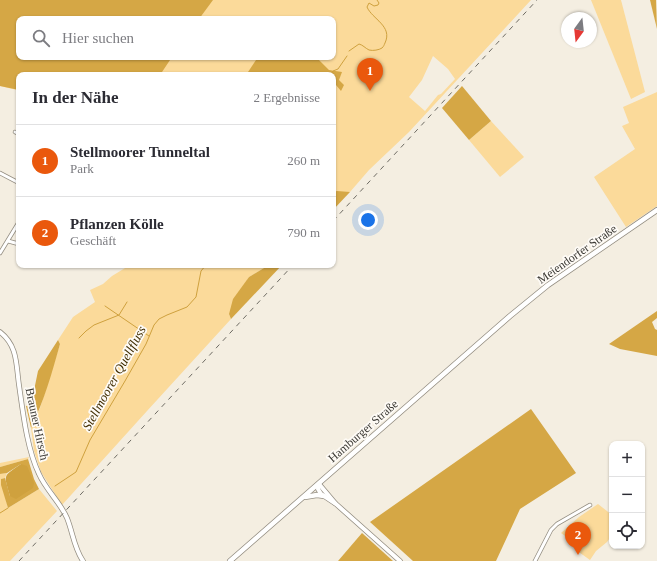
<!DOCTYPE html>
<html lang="de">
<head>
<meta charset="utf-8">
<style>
  :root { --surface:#fff; --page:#f7f7f7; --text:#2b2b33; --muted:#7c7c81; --line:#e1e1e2; --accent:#ea580c }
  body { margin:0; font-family:"Times New Roman",serif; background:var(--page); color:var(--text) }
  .controls { position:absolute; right:12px; bottom:12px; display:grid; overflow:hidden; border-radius:8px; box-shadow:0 1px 3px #0004 }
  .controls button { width:36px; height:36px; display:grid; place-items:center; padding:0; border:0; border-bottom:1px solid var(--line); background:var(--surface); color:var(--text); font:20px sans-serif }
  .compass { position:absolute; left:561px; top:12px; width:36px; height:36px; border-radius:50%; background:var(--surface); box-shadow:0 1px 3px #0004; rotate:195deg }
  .you { position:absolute; left:368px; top:220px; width:14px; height:14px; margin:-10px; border:3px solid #fff; border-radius:50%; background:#1a73e8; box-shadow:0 0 0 6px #1a73e833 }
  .badge { display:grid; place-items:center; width:26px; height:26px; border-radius:50%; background:var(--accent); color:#fff; font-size:13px; font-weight:700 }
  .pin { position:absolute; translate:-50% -33px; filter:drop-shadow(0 1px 2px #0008) }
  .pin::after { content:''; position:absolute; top:21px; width:14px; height:12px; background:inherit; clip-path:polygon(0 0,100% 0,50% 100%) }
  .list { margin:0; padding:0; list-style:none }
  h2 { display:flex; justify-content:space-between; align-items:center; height:52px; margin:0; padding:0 16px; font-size:17px }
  h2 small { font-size:13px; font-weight:400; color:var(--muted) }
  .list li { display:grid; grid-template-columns:26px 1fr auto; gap:12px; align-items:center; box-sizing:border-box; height:72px; padding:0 16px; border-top:1px solid var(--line) }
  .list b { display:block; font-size:15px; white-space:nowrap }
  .list p { margin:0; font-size:13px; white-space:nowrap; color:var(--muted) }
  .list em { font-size:13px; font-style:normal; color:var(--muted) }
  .icon { flex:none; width:22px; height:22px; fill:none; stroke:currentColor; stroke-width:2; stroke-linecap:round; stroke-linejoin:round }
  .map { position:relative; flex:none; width:657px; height:561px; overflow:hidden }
  .search { position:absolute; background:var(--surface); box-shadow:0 1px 3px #0004; left:16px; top:16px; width:320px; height:44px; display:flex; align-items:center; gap:10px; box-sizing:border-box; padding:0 14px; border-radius:8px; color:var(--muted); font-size:15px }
  .panel { position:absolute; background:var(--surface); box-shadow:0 1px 3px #0004; left:16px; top:72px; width:320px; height:196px; border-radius:8px }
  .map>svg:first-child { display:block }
  .green { fill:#fbda9a; fill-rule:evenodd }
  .forest { fill:#d5a745 }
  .water { fill:#cfa13e }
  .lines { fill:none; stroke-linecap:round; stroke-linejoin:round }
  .stream { stroke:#cfa13e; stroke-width:1 }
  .street-casing { stroke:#948e82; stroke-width:4.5 }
  .secondary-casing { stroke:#948e82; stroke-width:5.5 }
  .primary-casing { stroke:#948e82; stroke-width:6 }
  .street { stroke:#fff; stroke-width:3 }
  .secondary { stroke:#fff; stroke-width:4 }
  .primary { stroke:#fff; stroke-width:4.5 }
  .rail { stroke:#6e6b63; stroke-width:1; stroke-dasharray:5 5; stroke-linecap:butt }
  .labels { text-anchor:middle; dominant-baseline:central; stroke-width:3.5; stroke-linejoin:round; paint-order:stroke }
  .street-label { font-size:12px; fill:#3c3a35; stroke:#fefbf6 }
  .water-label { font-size:13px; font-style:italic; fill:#412e02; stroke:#fefbf6 }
</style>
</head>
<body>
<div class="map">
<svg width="657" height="561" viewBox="0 0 657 561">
  <rect width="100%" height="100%" fill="#f4eee1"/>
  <!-- green -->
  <g class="green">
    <path d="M0 0H531L409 132 369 170 350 192H333V75H19V90H17L0 86ZM19 19H333V57H19ZM433 56 448 69 455 79 441 94 438 95 425 111 409 97 422 80Z"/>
    <polygon points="591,0 621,0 645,92 631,99"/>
    <polygon points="657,92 657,206 626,227 594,177 635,149 622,126 629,123 623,107"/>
    <polygon points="491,121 524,157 500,177 469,140"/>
    <polygon points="130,265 269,265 249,277 229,314 231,319 147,411 62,505 41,472 34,451 31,428 40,408 60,344 58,340 73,317 95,302 90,290 103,284 112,276"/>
    <polygon points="29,457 28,459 0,467 0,463"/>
    <polygon points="7,473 5,478 1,479 8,508 39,489 57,511 10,561 0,561 0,474"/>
    <polygon points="598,504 612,515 612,535 607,542 596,551 590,560 576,550 578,545 561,533 579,517"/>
  </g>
  <!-- forest -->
  <g class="forest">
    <polygon points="0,0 213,0 199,19 19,19 19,57 172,57 160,75 19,75 19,90 0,86"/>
    <polygon points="650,0 656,0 657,29"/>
    <polygon points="258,57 316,57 329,70 342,72 339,80 344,85 341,91 336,85 333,86 333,75 246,75"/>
    <polygon points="462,86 491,121 469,140 442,108"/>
    <polygon points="337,191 350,192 333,210 333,192"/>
    <polygon points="269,265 282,265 231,319 229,314 233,299 249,277"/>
    <polygon points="657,311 657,318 652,322 655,329 657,330 657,356 620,349 609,344"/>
    <path d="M58 340 60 344C52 373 44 401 31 428L26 406 31 405 38 371Z"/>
    <polygon points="531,409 576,473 520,509 496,561 413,561 370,522"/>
    <polygon points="28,459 34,479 39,489 8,508 1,485 1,479 5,478 10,496 21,464 7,473 0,474 0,467"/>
    <polygon points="362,533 393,561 338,561"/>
  </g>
  <!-- water -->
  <path class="water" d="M21 464 27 466 34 483 33 488 16 499 10 496C4 474 2 477 21 464Z"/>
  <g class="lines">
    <!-- stream -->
    <g class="stream">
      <path d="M349 51 359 44C363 45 365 48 369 50 373 51 379 50 382 48 384 46 384 45 385 43 393 26 372 19 367 7L369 3 374 6 378 5 379 3 377 0"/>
      <polyline points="330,75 333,71 338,69 347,56"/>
      <polyline points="105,306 149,336"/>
      <polyline points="79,338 86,331 94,325 119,315 127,302"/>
      <polyline points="55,486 76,472 90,440 125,381 146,344 154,325 159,319 167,315 187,307 196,297 201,271 206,265"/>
      <polyline points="0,513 8,508"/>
    </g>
    <!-- street casing -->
    <g class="street-casing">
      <g id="street">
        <polyline points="15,132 19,134"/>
        <polyline points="0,173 19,183"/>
        <polyline points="8,241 19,244"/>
        <polyline points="0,253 19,222"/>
        <polyline points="535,561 551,530 557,524 590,505"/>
      </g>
    </g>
    <!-- secondary casing -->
    <g class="secondary-casing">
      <g id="secondary">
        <path d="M0 332C18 346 16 365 19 385 23 413 27 449 39 474 46 490 60 502 67 518 73 533 74 548 83 561"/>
        <polyline points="319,484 318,489 321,494 336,504 400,561"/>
        <polyline points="319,484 335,503"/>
      </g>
    </g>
    <!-- primary casing -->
    <g class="primary-casing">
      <g id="primary">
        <polyline points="305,497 317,495 324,496"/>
        <polyline points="230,561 510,316 548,285 657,210"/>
      </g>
    </g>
    <!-- street -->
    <use href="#street" class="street"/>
    <!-- secondary -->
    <use href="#secondary" class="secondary"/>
    <!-- primary -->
    <use href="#primary" class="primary"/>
    <!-- rail -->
    <g class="rail">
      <polyline points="333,221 537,0"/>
      <polyline points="19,561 293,265"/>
    </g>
  </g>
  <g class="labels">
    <!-- street labels -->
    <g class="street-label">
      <text transform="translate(577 254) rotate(-35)">Meiendorfer Straße</text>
      <text transform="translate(37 424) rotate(78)">Brauner Hirsch</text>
      <text transform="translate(363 431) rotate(-41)">Hamburger Straße</text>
    </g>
    <!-- water labels -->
    <g class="water-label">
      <text transform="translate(114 378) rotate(-61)">Stellmoorer Quellfluss</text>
    </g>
  </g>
</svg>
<div class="controls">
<button>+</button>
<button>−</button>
<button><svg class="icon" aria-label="locate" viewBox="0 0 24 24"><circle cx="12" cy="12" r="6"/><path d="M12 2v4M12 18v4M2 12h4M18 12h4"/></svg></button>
</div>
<svg class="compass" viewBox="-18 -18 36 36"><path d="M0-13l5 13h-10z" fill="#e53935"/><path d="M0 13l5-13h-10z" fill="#7c7c81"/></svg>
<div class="you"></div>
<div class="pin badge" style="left:370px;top:91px">1</div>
<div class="pin badge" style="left:578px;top:555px">2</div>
<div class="search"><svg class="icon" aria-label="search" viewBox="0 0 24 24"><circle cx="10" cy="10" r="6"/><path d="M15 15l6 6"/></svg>Hier suchen</div>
<section class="panel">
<h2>In der Nähe<small>2 Ergebnisse</small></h2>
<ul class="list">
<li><span class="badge">1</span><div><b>Stellmoorer Tunneltal</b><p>Park</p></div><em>260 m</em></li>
<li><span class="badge">2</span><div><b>Pflanzen Kölle</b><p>Geschäft</p></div><em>790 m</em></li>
</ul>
</section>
</div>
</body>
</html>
